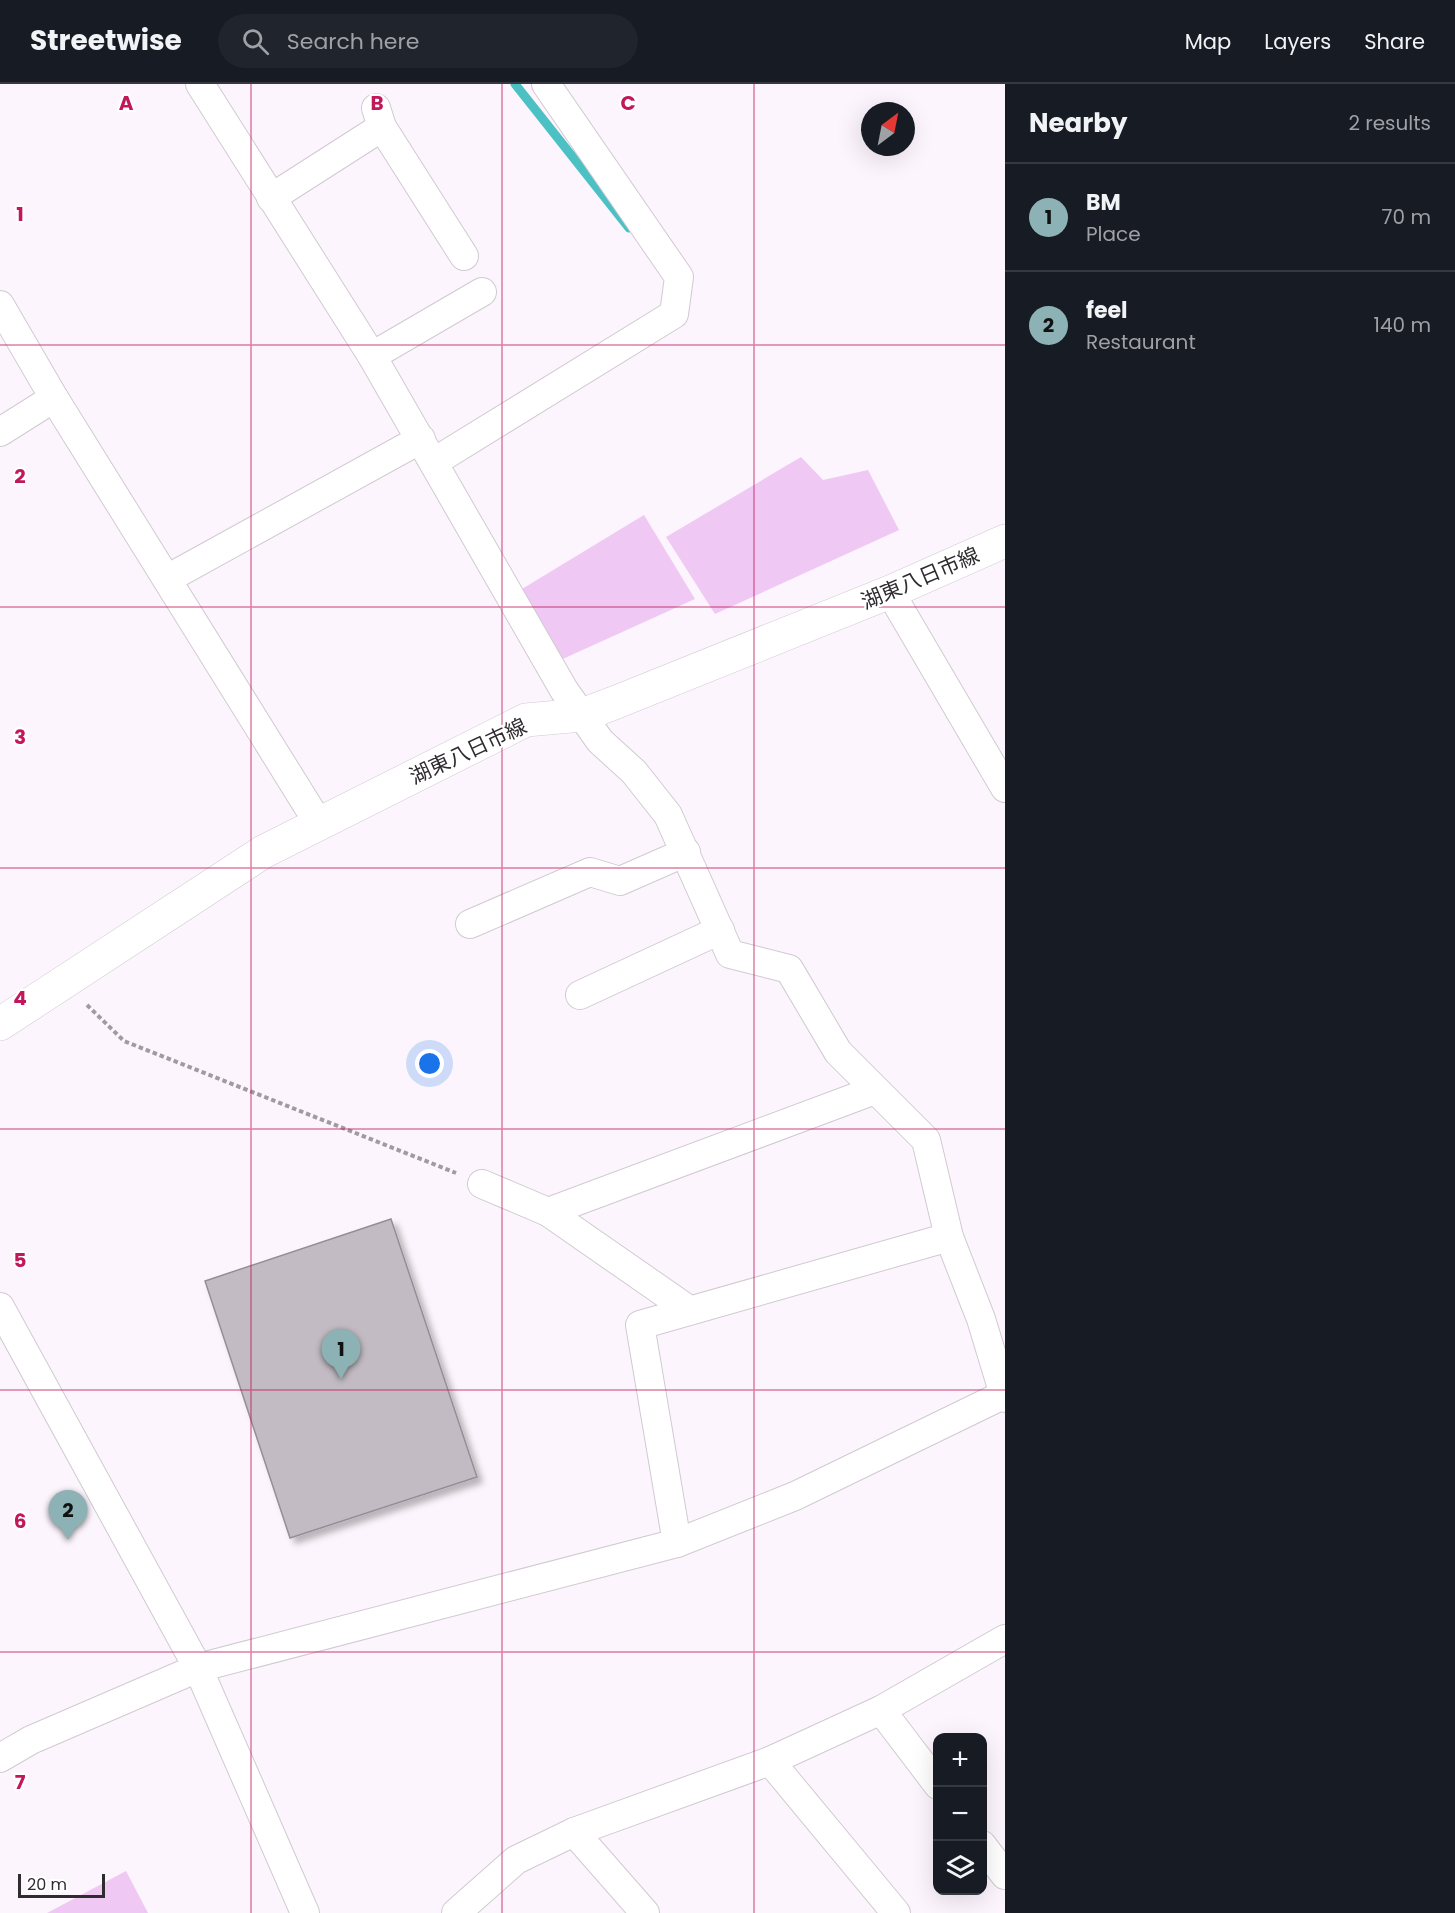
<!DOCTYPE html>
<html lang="en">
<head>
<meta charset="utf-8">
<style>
  :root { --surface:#171b24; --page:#20242c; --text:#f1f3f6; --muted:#9ea1a6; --line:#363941; --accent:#8db2b5 }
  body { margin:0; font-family:Poppins,"Noto Sans JP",sans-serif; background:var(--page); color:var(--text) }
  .controls { position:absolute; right:18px; bottom:18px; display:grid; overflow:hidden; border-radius:12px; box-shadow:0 6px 24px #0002 }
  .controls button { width:54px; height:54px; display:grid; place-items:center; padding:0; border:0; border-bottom:2px solid var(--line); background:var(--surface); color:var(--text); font:30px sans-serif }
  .compass { position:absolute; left:861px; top:18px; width:54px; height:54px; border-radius:50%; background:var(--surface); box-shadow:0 6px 24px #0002; rotate:32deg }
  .scale { position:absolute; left:18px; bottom:15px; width:87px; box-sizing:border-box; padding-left:6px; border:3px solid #2f2c2f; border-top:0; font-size:16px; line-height:21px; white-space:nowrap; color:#2f2c2f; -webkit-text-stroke:4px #fff; paint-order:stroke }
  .you { position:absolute; left:430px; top:980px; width:21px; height:21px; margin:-15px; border:4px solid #fff; border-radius:50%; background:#1a73e8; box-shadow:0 0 0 9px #1a73e833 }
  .badge { display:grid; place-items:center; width:39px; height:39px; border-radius:50%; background:var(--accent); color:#111; font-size:20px; font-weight:700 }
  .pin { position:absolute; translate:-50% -50px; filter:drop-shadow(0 2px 3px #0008) }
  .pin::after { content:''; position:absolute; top:32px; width:21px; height:18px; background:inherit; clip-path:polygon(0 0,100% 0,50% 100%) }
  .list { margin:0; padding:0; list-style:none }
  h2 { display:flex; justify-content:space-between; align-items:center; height:78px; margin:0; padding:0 24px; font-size:26px }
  h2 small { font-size:20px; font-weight:400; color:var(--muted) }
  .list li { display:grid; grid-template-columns:39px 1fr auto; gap:18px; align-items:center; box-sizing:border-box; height:108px; padding:0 24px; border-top:2px solid var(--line) }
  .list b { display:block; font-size:22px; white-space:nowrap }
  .list p { margin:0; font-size:20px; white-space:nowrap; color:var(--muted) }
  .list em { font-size:20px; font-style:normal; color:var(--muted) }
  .icon { flex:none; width:33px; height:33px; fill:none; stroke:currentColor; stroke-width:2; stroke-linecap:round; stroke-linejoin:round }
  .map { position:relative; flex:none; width:1005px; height:1829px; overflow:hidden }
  header { display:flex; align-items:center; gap:36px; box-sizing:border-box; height:84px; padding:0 30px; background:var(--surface); border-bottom:2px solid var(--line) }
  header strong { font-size:28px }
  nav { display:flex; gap:33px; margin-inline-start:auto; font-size:21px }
  .search { width:420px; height:54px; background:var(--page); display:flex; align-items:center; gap:15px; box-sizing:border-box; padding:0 21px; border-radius:33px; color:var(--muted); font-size:22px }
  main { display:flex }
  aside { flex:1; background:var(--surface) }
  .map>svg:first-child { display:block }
  .green { fill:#efc8f4 }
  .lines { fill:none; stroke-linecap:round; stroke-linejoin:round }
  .stream { stroke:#4bc1c4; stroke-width:9 }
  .building { fill:#c2bbc3; stroke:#948e95; stroke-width:1.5; filter:url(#shadow) }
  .minor-casing { stroke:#d1cad1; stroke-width:30 }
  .major-casing { stroke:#d1cad1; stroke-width:34 }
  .path { stroke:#a09ba1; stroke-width:4; stroke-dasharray:4.5 3; stroke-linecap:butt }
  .minor { stroke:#fff; stroke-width:28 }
  .major { stroke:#fff; stroke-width:33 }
  .grid { fill:none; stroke:#c2185b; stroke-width:1.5; stroke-opacity:0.55 }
  .labels { text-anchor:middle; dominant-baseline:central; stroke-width:4.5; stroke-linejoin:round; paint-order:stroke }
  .street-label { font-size:21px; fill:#2f2c2f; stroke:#fff }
  .grid-label { font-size:20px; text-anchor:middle; font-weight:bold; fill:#c2185b; stroke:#fff; stroke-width:4.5; stroke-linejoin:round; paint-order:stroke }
</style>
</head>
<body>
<header>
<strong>Streetwise</strong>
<div class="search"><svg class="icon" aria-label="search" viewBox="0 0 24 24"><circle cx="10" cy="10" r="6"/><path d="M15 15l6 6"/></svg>Search here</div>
<nav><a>Map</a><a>Layers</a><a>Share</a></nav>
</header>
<main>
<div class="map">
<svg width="1005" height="1829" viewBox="0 0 1005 1829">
  <defs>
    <filter id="shadow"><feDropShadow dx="5.5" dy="5.5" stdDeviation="3" flood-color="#0004"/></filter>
  </defs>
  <rect width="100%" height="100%" fill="#fcf5fd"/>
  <!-- green -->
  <g class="green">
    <polygon points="801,373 823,396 868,386 899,446 715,530 666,453"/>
    <polygon points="644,431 695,515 556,578 517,508"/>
    <polygon points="126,1787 148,1829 47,1829"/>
  </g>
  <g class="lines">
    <!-- stream -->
    <polyline class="stream" points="515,0 629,144"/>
  </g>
  <!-- building -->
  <polygon class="building" points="391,1135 477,1393 290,1454 205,1197"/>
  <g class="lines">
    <!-- minor casing -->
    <g class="minor-casing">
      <g id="minor">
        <polyline points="200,0 372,272 564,606 600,657 634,688 668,731 730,870 789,885 838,968 926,1056 949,1153 981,1235 1005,1314"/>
        <polyline points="376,24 382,43 464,172"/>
        <polyline points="271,114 382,43"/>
        <polyline points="0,221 54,314 319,740"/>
        <polyline points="372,272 482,208"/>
        <polyline points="0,348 54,314"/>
        <polyline points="434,378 674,230 679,193 546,0"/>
        <polyline points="167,495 421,355"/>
        <polyline points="890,508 1005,704"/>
        <polyline points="470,840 590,788 620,797 686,768"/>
        <polyline points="580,911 720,846"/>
        <polyline points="482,1100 548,1128 689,1226"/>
        <polyline points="548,1128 875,1006"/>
        <polyline points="0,1223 198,1584 305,1829"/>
        <polyline points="677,1459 640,1241 949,1153"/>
        <polyline points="881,1626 938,1701"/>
        <polyline points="0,1674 31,1656 198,1584 677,1459 795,1412 1005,1310"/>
        <polyline points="770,1677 896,1829"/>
        <polyline points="574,1748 645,1829"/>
        <polyline points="982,1761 1005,1791"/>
        <polyline points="456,1829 516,1776 574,1748 770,1677 881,1626 1005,1555"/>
      </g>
    </g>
    <!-- major casing -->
    <g class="major-casing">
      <polyline id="major" points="0,940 263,768 526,636 582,631 614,619 890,508 1005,457"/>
    </g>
    <!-- path -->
    <polyline class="path" points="87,921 124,957 456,1089"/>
    <!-- minor -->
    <use href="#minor" class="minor"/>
    <!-- major -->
    <use href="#major" class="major"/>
  </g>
  <!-- grid -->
  <path class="grid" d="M251 0V1829M502 0V1829M754 0V1829M0 261H1005M0 523H1005M0 784H1005M0 1045H1005M0 1306H1005M0 1568H1005"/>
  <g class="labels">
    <!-- street labels -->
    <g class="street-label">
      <text transform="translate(920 494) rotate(-23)">湖東八日市線</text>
      <text transform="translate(468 667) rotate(-25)">湖東八日市線</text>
    </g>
  </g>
  <g class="grid-label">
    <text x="126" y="26">A</text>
    <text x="377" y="26">B</text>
    <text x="628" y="26">C</text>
    <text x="20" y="137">1</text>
    <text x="20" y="399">2</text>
    <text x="20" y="660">3</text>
    <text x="20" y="921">4</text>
    <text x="20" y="1183">5</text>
    <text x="20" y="1444">6</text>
    <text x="20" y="1705">7</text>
  </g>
</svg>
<div class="controls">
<button>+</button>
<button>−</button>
<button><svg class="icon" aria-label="layers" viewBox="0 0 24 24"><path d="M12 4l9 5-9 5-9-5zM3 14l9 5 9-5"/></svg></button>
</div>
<svg class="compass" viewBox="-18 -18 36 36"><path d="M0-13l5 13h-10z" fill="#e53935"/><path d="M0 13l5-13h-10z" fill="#9ea1a6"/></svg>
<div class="scale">20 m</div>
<div class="you"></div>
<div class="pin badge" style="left:341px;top:1295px">1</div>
<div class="pin badge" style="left:68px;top:1456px">2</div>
</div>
<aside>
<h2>Nearby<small>2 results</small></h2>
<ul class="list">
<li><span class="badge">1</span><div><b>BM</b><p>Place</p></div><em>70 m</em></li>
<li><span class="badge">2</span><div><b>feel</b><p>Restaurant</p></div><em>140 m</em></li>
</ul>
</aside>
</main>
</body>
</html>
